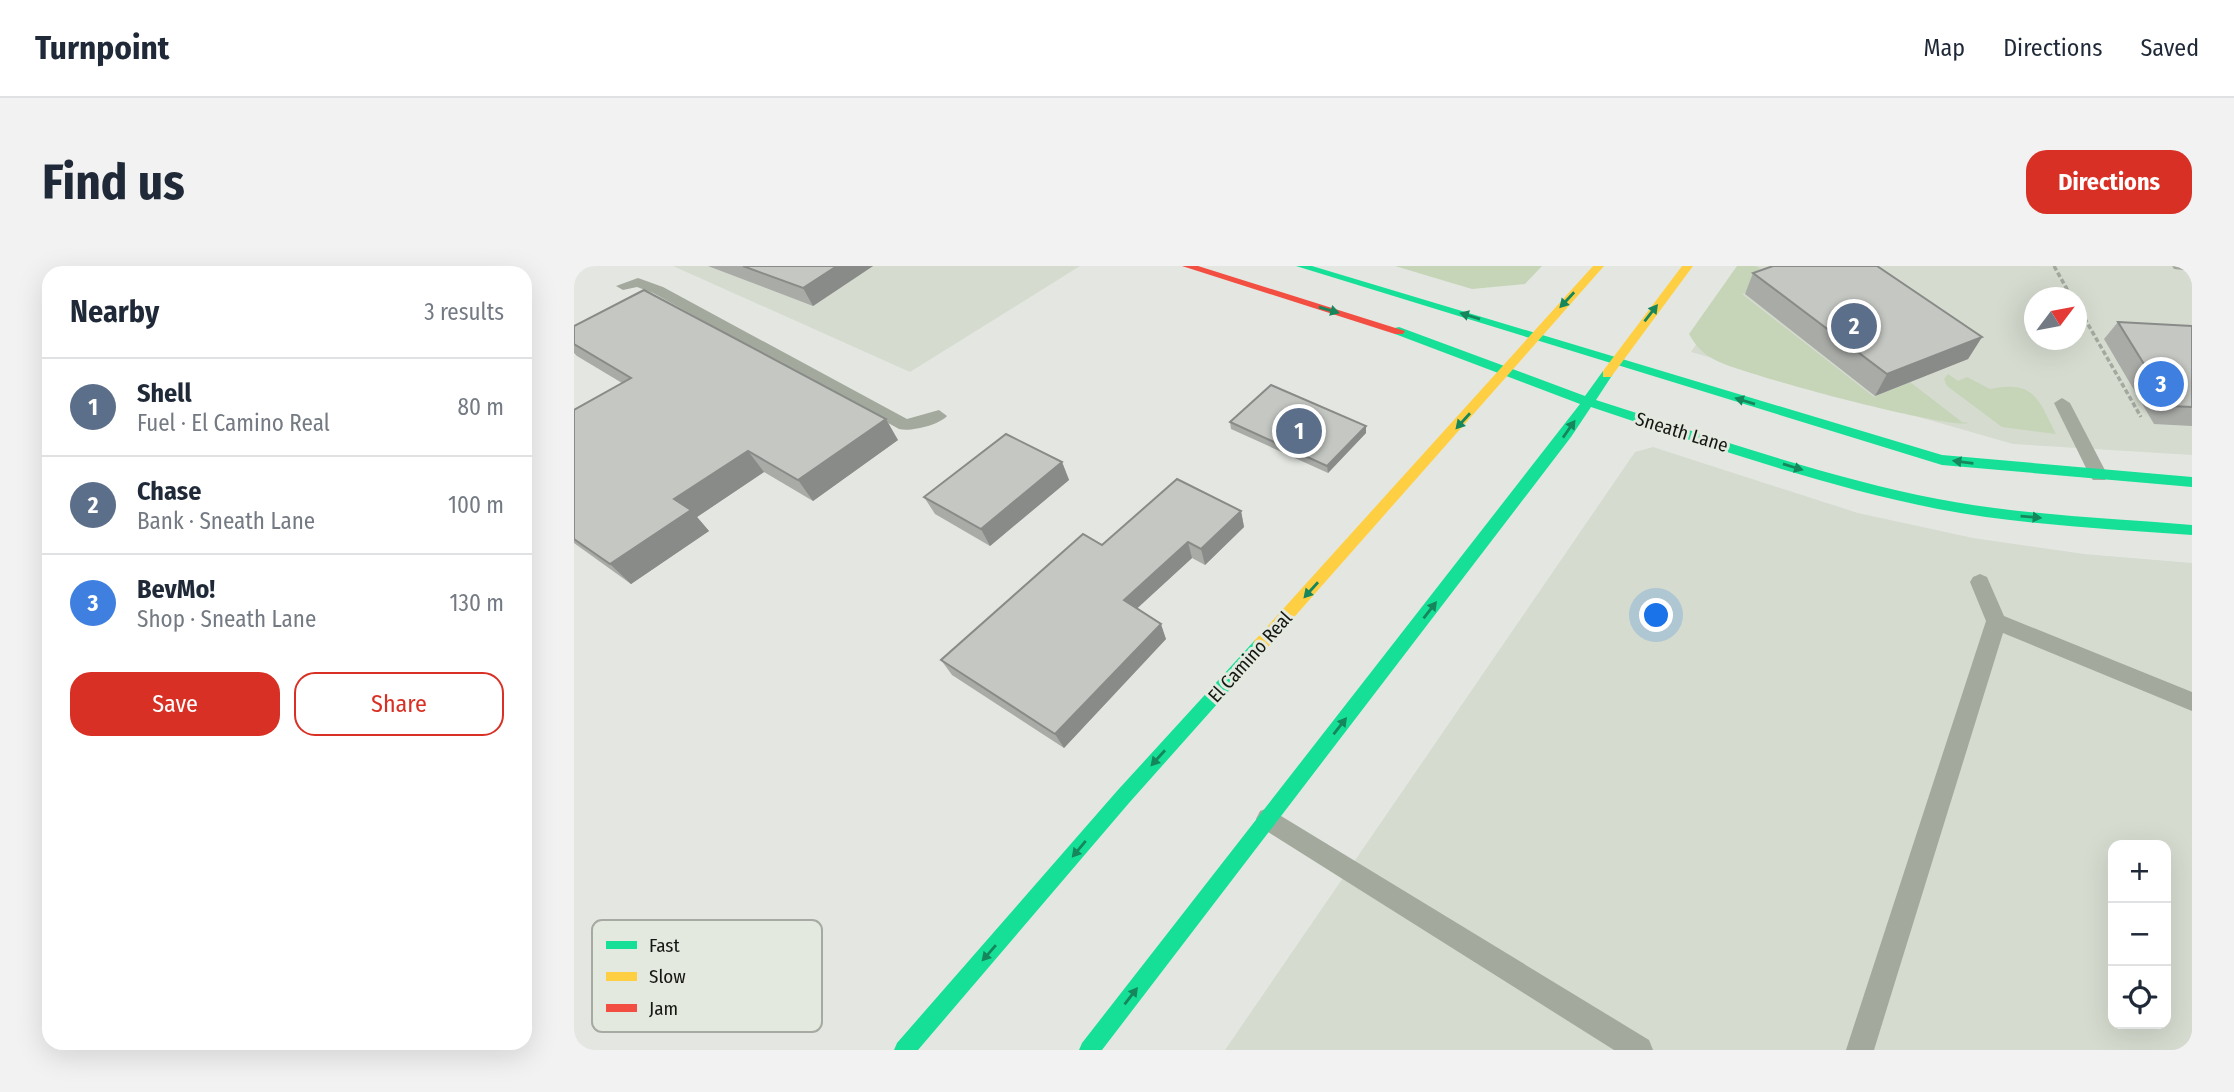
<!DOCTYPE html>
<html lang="en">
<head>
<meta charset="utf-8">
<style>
  :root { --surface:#fff; --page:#f2f2f3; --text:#1f2937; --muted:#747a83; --line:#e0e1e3; --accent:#d93025 }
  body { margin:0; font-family:"Fira Sans Condensed",sans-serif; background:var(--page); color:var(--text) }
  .controls { position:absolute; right:21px; bottom:21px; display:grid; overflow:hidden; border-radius:14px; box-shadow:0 7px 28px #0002 }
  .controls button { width:63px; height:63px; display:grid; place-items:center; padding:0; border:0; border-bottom:2px solid var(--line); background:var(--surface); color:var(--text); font:35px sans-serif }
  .compass { position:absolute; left:1450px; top:21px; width:63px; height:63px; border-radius:50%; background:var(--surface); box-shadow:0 7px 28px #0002; rotate:58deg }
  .you { position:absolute; left:1083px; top:350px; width:24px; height:24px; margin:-18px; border:5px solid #fff; border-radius:50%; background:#1a73e8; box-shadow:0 0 0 10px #1a73e833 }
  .badge { display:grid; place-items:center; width:46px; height:46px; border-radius:50%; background:var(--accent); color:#fff; font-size:23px; font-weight:700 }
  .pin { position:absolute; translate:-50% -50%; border:4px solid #fff; box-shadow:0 2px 7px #0006 }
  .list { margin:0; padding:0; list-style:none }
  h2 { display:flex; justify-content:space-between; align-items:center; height:91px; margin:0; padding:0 28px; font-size:30px }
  h2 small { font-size:23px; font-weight:400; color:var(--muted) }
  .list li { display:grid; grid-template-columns:46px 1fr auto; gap:21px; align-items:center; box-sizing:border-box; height:98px; padding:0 28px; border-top:2px solid var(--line) }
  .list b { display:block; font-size:26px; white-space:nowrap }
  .list p { margin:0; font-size:23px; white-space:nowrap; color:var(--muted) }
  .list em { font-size:23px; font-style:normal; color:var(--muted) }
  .actions { display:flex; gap:14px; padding:21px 28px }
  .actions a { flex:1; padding:16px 0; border:2px solid var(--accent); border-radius:21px; text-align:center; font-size:24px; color:var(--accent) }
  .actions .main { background:var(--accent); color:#fff }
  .icon { flex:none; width:38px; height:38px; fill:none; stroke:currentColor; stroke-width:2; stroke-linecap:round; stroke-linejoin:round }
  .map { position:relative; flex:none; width:1618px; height:784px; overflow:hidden; border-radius:21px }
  header { display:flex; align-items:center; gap:42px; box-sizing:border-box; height:98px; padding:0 35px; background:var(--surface); border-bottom:2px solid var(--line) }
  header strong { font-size:33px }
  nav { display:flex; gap:38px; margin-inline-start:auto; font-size:24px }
  .intro { display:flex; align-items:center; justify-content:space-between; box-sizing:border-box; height:168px; padding:0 42px }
  h1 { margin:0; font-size:49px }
  .button { padding:18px 32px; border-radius:21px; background:var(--accent); color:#fff; font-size:24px; font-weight:700 }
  main { display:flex; gap:42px; padding:0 42px }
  aside { flex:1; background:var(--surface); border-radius:21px; box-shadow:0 7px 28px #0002 }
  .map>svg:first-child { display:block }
  .built { fill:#d5dbcf; fill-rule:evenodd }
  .green { fill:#c6d4b8 }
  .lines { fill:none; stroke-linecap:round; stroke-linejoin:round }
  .path { stroke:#a4a9a0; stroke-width:3.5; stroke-dasharray:5 2.5; stroke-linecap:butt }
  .lane { fill:#a3a99c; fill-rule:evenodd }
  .fast { fill:#16e098; fill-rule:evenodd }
  .slow { fill:#ffcf43; fill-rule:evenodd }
  .jam { fill:#f24e42; fill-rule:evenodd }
  .wall { fill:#a9aba7 }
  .shaded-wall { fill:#898b88 }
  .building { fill:#c4c7c2; stroke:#898b88; stroke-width:2 }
  .oneway { fill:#16865c }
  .labels { text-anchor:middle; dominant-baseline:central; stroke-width:6; stroke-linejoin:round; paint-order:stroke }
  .street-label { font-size:19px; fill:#151713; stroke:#e4e9df }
  .key { fill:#e4e9df; stroke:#a6aaa2; stroke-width:2 }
  .key-label { font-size:19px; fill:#151713 }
</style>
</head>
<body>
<header>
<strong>Turnpoint</strong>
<nav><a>Map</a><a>Directions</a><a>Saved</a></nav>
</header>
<div class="intro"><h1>Find us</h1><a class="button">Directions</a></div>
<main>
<aside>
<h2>Nearby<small>3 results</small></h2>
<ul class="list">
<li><span class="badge" style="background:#5c6f8a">1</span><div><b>Shell</b><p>Fuel · El Camino Real</p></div><em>80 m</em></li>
<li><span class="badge" style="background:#5c6f8a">2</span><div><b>Chase</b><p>Bank · Sneath Lane</p></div><em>100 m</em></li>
<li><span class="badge" style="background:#3f7fe0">3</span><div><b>BevMo!</b><p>Shop · Sneath Lane</p></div><em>130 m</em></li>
</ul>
<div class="actions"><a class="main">Save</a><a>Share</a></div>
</aside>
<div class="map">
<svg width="1618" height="784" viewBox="0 0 1618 784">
  <rect width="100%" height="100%" fill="#e4e7e1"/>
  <!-- built -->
  <g class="built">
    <polygon points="99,0 506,0 336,106"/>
    <path d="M1176 0H1618V189L1439 178 1117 86ZM1461 32H1503V74H1461Z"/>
    <path d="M1079 181 1284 247 1399 272 1510 288 1618 297V784H651L1061 186ZM1539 579H1592V758H1539Z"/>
  </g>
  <!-- green -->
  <g class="green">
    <polygon points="821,0 968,0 951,18 898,23"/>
    <path d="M1163 0H1182L1194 8 1193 18 1168 28 1300 131 1336 116 1388 156 1395 157C1372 163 1167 108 1141 94 1128 87 1122 80 1115 68Z"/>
    <path d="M1374 108 1384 115 1393 111 1416 123C1461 114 1464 133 1482 168L1428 161 1373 120 1370 113Z"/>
  </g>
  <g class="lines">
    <!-- path -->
    <g class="path">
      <polyline points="1480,0 1498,32"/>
      <polyline points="1503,39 1567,151"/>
    </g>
    <!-- lane -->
    <g class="lane">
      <polygon points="1598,0 1618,0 1618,5 1600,3"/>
      <path d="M64 12 89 21 333 153 365 144 373 150C365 159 337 166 325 163L79 27 63 21 49 24 42 20Z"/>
      <polygon points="1488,132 1496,137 1534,210 1531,214 1519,214 1516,210 1480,137"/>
      <polygon points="1406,308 1413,311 1430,350 1618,426 1618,445 1429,367 1300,784 1272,784 1412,355 1396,316 1399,311"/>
      <polygon points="694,542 1075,774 1079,784 1040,784 686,561 682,553 686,545"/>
    </g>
    <!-- fast -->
    <g class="fast">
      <polygon points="722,0 738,0 1368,189 1618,211 1618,221 1368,199"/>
      <path d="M825 61 1011 130 1029 105H1037L1039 108 1022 134C1135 170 1247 210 1364 233 1448 249 1533 252 1618 259V269C1533 263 1448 259 1364 243 1245 219 1131 179 1017 141L997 171 528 784H505L508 777 1006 138 821 68V62Z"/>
      <polygon points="687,372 693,374 695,378 693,382 555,537 344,784 320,784 323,777 543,525 681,374"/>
    </g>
    <!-- slow -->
    <g class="slow">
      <polygon points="1019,0 1030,0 693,382 681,382 679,378 681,374"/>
      <polygon points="1108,0 1119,0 1037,111 1029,111 1029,105"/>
    </g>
    <!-- jam -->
    <polygon class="jam" points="608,0 624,0 831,65 829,68 821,68"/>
  </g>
  <!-- wall -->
  <g class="wall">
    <polygon points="134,0 299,0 239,40"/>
    <polygon points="1179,7 1408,71 1394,93 1301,130 1171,28"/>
    <polygon points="1544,56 1618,60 1618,160 1580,158 1530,73"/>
    <polygon points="0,60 324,174 239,235 190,206 123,251 135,265 57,318 0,277 0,144 48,117 3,90 0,87"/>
    <polygon points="656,156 792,167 754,207 657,163"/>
    <polygon points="488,196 495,214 416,280 361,248 350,231"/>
    <polygon points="667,245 670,261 631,299 618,292 563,342 592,373 490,482 378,409 367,394 528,279"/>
  </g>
  <!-- shaded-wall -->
  <g class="shaded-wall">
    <polygon points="263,0 299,0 239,40 229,22"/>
    <polygon points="1408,71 1394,93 1301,130 1313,108"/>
    <polygon points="312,153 324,174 239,235 224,214"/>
    <polygon points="792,160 792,167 754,207 753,200"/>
    <polygon points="174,185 190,206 123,251 135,265 57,318 36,298 100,233"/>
    <polygon points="488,196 495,214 416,280 407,263"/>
    <polygon points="667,245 670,261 631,299 627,283"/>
    <polygon points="614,276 618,292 556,349 550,334"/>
    <polygon points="587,358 592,373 490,482 481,468"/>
  </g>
  <!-- building -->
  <g class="building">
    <polygon points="169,0 263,0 229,22"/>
    <polygon points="1199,0 1303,0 1408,71 1313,108 1179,7"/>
    <polygon points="70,24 312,153 224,214 174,185 100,233 117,244 36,298 0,273 0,144 57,112 0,78 0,60"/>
    <polygon points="1544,56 1618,60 1618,141 1596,140"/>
    <polygon points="697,119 792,160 753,200 656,156"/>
    <polygon points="432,168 488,196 407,263 350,231"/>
    <polygon points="603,213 667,245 627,283 614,276 550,334 587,358 481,468 367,394 509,268 528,279"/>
  </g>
  <!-- one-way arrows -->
  <defs><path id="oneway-solid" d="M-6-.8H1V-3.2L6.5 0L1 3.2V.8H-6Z" transform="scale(1.75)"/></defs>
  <g class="oneway">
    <use href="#oneway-solid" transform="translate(993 34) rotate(133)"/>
    <use href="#oneway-solid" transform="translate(755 44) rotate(16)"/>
    <use href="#oneway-solid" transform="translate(1077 47) rotate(-52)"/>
    <use href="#oneway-solid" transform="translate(896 50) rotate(-163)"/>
    <use href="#oneway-solid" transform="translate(1171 135) rotate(-163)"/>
    <use href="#oneway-solid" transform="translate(889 155) rotate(132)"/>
    <use href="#oneway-solid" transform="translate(995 163) rotate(-55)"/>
    <use href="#oneway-solid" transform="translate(1389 196) rotate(-173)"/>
    <use href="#oneway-solid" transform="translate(1219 201) rotate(17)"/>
    <use href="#oneway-solid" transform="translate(1457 251) rotate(5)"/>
    <use href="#oneway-solid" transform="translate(737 324) rotate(132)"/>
    <use href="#oneway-solid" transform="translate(856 344) rotate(-52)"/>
    <use href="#oneway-solid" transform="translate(766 460) rotate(-52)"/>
    <use href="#oneway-solid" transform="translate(584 492) rotate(132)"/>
    <use href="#oneway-solid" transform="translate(505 583) rotate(130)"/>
    <use href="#oneway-solid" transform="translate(415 687) rotate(131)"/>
    <use href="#oneway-solid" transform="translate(557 730) rotate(-52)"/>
  </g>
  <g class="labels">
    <!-- street labels -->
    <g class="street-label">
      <text transform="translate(1108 166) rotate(17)">Sneath Lane</text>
      <text transform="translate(676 391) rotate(-48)">El Camino Real</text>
    </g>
  </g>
  <!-- legend -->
  <rect x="18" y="654" width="230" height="112" rx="10" class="key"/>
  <rect x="32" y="675" width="31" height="8" fill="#16e098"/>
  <rect x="32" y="706" width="31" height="9" fill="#ffcf43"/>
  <rect x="32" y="738" width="31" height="8" fill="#f24e42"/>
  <g class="key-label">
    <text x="75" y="686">Fast</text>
    <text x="75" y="717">Slow</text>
    <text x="75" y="749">Jam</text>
  </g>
</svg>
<div class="controls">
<button>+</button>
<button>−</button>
<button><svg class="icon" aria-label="locate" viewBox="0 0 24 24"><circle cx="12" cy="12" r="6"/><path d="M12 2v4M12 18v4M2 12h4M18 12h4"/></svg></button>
</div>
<svg class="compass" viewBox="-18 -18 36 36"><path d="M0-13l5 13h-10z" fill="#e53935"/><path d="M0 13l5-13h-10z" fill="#747a83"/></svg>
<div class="you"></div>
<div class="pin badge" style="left:725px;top:165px;background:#5c6f8a">1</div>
<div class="pin badge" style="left:1280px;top:60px;background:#5c6f8a">2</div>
<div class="pin badge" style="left:1587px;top:118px;background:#3f7fe0">3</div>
</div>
</main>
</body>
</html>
